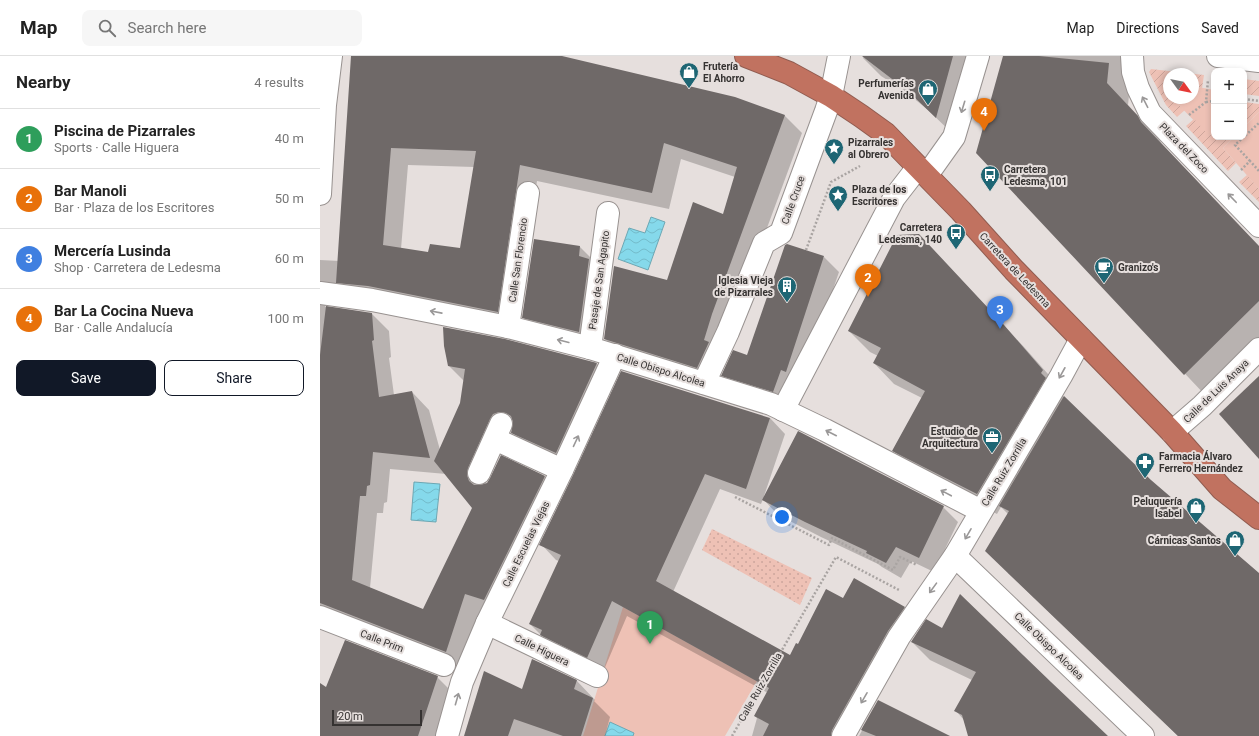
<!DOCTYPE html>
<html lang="en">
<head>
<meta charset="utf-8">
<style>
  :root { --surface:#fff; --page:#f6f6f6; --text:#222; --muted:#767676; --line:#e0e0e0; --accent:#111827 }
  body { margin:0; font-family:Roboto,sans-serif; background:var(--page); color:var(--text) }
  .controls { position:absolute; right:12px; top:12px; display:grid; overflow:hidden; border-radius:8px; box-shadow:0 2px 6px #0003 }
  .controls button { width:36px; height:36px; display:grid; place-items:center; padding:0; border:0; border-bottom:1px solid var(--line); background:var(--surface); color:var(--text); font:20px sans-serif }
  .compass { position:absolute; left:843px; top:12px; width:36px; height:36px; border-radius:50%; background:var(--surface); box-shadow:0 2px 6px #0003; rotate:123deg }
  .scale { position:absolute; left:12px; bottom:10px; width:90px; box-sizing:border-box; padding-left:4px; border:2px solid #353231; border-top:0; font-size:11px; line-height:14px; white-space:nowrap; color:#353231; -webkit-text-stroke:3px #e6dfdd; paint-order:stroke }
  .you { position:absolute; left:462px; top:461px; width:14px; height:14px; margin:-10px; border:3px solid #fff; border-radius:50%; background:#1a73e8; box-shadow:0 0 0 6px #1a73e833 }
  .badge { display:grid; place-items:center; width:26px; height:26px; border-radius:50%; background:var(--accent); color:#fff; font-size:13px; font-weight:700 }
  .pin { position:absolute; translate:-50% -33px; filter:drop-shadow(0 1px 2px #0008) }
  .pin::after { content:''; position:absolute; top:21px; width:14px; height:12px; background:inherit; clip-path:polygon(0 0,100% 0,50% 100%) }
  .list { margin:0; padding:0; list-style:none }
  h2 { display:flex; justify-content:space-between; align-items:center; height:52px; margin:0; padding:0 16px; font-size:17px }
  h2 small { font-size:13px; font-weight:400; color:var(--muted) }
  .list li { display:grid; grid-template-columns:26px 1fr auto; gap:12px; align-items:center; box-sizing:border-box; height:60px; padding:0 16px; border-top:1px solid var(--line) }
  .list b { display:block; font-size:15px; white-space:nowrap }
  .list p { margin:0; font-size:13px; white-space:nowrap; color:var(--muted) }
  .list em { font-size:13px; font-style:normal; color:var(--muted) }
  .actions { display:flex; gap:8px; padding:12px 16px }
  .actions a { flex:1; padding:9px 0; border:1px solid var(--accent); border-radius:8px; text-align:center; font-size:14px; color:var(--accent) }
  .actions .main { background:var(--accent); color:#fff }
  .icon { flex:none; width:22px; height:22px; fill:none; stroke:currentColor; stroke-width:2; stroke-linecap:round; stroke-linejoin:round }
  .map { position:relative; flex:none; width:939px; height:680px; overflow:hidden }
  header { display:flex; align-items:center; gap:24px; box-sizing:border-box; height:56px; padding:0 20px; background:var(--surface); border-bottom:1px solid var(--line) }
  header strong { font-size:19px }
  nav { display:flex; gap:22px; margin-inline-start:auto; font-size:14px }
  .search { width:280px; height:36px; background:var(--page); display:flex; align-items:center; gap:10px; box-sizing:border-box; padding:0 14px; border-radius:8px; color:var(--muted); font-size:15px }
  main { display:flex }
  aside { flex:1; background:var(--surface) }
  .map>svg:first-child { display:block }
  .grass { fill:url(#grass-dots) }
  .park { fill:#eec1b5 }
  .garden { fill:url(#garden-furrows) }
  .water { fill:url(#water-waves); stroke:#6da7b3 }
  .shadow { fill:#0003; fill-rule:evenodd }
  .building { fill:#6f6968; fill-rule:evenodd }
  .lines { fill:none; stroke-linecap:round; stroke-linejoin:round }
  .street-casing { stroke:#989290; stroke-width:24 }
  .highway-casing { stroke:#905c50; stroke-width:24 }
  .path { stroke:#a9a4a2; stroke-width:2.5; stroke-dasharray:2 2; stroke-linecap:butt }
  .street { stroke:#fff; stroke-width:22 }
  .highway { stroke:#c17260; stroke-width:22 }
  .oneway { stroke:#9a9898 }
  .labels { text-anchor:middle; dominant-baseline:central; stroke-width:4; stroke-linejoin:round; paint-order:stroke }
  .poi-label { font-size:10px; font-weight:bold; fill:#353231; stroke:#e6dfdd; text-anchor:start }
  .street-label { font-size:10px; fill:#353231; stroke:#e6dfdd }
</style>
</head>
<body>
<header>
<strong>Map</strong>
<div class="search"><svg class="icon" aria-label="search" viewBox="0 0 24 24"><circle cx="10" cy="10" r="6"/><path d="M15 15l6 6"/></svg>Search here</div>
<nav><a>Map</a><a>Directions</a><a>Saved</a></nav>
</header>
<main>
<aside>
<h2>Nearby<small>4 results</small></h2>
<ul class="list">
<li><span class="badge" style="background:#2e9e5b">1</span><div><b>Piscina de Pizarrales</b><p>Sports · Calle Higuera</p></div><em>40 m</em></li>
<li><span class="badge" style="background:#e8710a">2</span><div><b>Bar Manoli</b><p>Bar · Plaza de los Escritores</p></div><em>50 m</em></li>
<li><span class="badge" style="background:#3f7fe0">3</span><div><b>Mercería Lusinda</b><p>Shop · Carretera de Ledesma</p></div><em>60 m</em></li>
<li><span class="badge" style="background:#e8710a">4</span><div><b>Bar La Cocina Nueva</b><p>Bar · Calle Andalucía</p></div><em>100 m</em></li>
</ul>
<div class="actions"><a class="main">Save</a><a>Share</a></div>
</aside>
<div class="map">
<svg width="939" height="680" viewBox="0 0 939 680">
  <defs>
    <pattern id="grass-dots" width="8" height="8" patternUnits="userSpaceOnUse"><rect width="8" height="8" fill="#eec1b5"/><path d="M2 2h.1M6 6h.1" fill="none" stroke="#cda69c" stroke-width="1.8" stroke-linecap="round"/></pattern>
    <pattern id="garden-furrows" width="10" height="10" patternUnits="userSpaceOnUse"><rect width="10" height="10" fill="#eec1b5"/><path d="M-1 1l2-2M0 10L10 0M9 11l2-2" fill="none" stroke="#cda69c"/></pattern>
    <pattern id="water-waves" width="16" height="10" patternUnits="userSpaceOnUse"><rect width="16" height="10" fill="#85d9eb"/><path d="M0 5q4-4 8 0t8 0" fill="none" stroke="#73bbca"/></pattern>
  </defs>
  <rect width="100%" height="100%" fill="#e6dfdd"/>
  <!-- grass -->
  <polygon class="grass" points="392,473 492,522 480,549 382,494"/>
  <!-- park -->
  <g class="park">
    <polygon points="873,30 894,34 894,71 887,78 852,42 873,42"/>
    <polygon points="939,56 939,133 903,92 914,81 924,81 924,71"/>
    <polygon points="303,551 437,625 405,680 263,680"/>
  </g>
  <!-- garden -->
  <g class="garden">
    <polygon points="831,13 884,19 882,32 873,30 873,18 849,18 849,28 847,32 849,35 849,42 852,42 854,45 865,54 857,61 846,49 829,16"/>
    <polygon points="924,23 939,25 939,40 924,38"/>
    <polygon points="924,46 939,48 939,56 924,71"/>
    <polygon points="874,63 887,77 894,71 894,81 914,81 903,92 916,107 908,115 866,70"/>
    <polygon points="927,119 939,133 939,146 919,126"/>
  </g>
  <!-- water -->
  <g class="water">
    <polygon points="331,161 345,166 328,214 298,203 309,172 325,177"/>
    <polygon points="94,426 120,428 116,466 91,464"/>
    <polygon points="290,666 314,677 313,680 285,680"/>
  </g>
  <!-- shadow -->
  <g class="shadow">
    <path d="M32 0H236L415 42 465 60 482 77 409 275 394 329 302 300 285 283 347 226 404 159 415 121 361 103 349 153 217 125 194 273 7 247 5 251 52 258 69 275 71 301 69 302 74 339 92 336 109 354 120 394 141 347 145 326 129 310 185 284 277 308 294 325 253 414 209 393 192 376 193 372 186 380 165 428 225 421 242 438 143 613 0 557V204L20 205ZM88 109 154 111 141 193 109 197 81 193ZM70 413 126 418 153 452 104 554 50 532 57 457H63L64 447 67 446Z"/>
    <polygon points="544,0 656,0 634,79 608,54 586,36 561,20 543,2"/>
    <polygon points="684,0 813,0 808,49 839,83 842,88 939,191 939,288 886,340 657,97"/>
    <polygon points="599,179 704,291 743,335 741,338 744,341 830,425 939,518 939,680 858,680 688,517 688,458 681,451 677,458 593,415 573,394 602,342 574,328 554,307 558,300 550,296 529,275"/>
    <polygon points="215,184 260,191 278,209 278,294 222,280 203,261"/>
    <polygon points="504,201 519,216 480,330 468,350 417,334 403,319 428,300"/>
    <polygon points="450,362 465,378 444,440 623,451 638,466 614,516 591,505 581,522 562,511 558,508 501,481 458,459 443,443 441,448 400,433 353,536 470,600 478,590 524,544 584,552 599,567 532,680 432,680 437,662 435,660 448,637 307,560 283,616 225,583 210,568 239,505 236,504 221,488"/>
    <polygon points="607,565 786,680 649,680 644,664 636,655 652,624 610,604 592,586"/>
    <polygon points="213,604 257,625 275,644 274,645 290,661 285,680 146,680 203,634"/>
    <polygon points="117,621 135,639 122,680 0,680 0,628 7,633"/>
    <polygon points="558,645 613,680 539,680"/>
  </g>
  <!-- building -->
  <g class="building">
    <path d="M31 0H242L415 41 465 59 392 258 384 284 389 286 377 312 284 283 294 210 347 224 373 146 403 158 417 111 344 87 332 137 200 109 178 256 48 230 16 227ZM71 92 156 95 140 192 110 188 108 196 63 189Z"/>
    <polygon points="542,0 633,0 616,62 589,36"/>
    <polygon points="683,0 719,0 789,7 787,27 818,60 821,66 939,190 939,245 864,319 656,97"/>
    <polygon points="599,178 684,269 723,314 721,317 726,322 657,438 572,395 605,335 553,307 561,292 528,275 577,179"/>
    <polygon points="214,183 260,190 259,200 269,203 259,276 202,262"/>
    <polygon points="467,188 504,200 466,316 461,314 453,336 401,320 413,294 427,299 465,189"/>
    <polygon points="6,250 52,257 54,284 52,285 59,341 92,335 110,402 53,396 50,429 47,430 46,440 40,440 32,524 103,553 152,452 114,405 140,347 145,313 128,310 124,290 123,271 185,283 277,307 236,397 191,377 193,366 191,360 186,357 179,356 173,358 170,363 148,412 147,419 149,425 154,429 160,429 167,427 170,422 181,399 225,420 164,544 145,538 126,596 0,547 0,299"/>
    <polygon points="301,315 450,362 426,433 385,418 336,525 470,599 476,587 478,588 506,533 523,542 534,522 585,551 568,575 512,674 511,680 443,680 449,668 434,660 449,632 292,545 267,602 220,579 222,574 209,568 241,499 219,489 253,419"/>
    <polygon points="939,320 939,403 899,358"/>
    <polygon points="744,340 831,424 939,517 939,680 858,680 665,495 689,455 679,450"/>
    <polygon points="478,375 624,450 599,502 576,491 566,507 546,497 547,495 485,466 442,444"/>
    <polygon points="640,538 731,626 788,680 648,680 642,659 634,655 656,616 591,586 606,563 622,572"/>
    <polygon points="25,584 118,620 98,680 0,680 0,627 6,631"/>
    <polygon points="212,603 257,624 254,633 273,642 261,680 243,680 194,663 188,680 144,680 164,615 202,633"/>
    <polygon points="558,644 630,680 556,680 541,674"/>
  </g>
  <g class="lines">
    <!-- street casing -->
    <g class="street-casing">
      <g id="street">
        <polyline points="812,0 813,16 818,32 830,57 939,170"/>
        <polyline points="898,0 939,5"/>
        <polyline points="607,119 634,81 658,0"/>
        <polyline points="0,138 5,49 11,0"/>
        <polyline points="0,237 52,244 188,271 270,292 451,348 505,374 661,455"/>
        <polyline points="188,271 208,137"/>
        <polyline points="270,292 288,157"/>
        <polyline points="384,327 408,276 444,187 461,177 506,55 511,40 519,0"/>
        <polyline points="463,354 574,142 598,111"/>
        <polyline points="852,376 882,350 939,293"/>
        <polyline points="175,383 242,414"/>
        <polyline points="159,417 181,368"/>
        <polyline points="635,500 823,680"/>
        <polyline points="0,561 124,609"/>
        <polyline points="167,567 277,620"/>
        <polyline points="127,680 142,626 167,567 242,414 295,299"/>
        <polyline points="523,680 579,581 635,500 741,320 761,283"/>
      </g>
    </g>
    <!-- highway casing -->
    <g class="highway-casing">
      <polyline id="highway" points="426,0 469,17 511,40 541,60 566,78 641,155 694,214 852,376 902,433 939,462"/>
    </g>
    <!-- path -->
    <g class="path">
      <polyline points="924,43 939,45"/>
      <polyline points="886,46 894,45"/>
      <polyline points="869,59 886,46 888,24"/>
      <polyline points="930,105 915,89 939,67"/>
      <polyline points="921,114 930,105 939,115"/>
      <polyline points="486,194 511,126 540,110"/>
      <polyline points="415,441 509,489 512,482 573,514 580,501 597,509"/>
      <polyline points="412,680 516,501 579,534"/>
    </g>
    <!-- street -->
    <use href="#street" class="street"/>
    <!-- highway -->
    <use href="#highway" class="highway"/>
  </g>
  <!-- one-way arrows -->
  <defs><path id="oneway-shaft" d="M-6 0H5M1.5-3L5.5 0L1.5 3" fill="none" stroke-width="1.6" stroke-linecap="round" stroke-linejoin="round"/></defs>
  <g class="oneway">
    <use href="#oneway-shaft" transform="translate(825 46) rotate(-117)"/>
    <use href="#oneway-shaft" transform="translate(643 51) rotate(107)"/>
    <use href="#oneway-shaft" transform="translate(912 142) rotate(-134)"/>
    <use href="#oneway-shaft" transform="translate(116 256) rotate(-169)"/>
    <use href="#oneway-shaft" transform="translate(243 285) rotate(-166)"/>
    <use href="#oneway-shaft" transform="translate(742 317) rotate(119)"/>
    <use href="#oneway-shaft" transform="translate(511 377) rotate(-153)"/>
    <use href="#oneway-shaft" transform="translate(256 385) rotate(-65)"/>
    <use href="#oneway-shaft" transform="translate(626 437) rotate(-152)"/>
    <use href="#oneway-shaft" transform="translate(648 478) rotate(120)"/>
    <use href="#oneway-shaft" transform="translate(613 532) rotate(126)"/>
    <use href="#oneway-shaft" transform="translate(544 642) rotate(120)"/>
    <use href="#oneway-shaft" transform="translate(137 643) rotate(-74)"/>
  </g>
  <!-- icons -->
  <defs>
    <g id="shop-pin" transform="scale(1)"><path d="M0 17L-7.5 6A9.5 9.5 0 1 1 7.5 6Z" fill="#1e6674" stroke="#e6dfdd"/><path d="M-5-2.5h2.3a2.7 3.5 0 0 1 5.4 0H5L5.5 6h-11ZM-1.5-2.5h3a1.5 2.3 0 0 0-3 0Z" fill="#fff"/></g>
    <g id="sight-pin" transform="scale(1)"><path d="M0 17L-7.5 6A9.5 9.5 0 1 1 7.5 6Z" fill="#1e6674" stroke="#e6dfdd"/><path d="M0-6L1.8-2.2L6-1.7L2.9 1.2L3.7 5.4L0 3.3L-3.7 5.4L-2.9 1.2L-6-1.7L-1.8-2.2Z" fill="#fff"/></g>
    <g id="bus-pin" transform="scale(1)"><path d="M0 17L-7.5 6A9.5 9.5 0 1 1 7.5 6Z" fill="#1e6674" stroke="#e6dfdd"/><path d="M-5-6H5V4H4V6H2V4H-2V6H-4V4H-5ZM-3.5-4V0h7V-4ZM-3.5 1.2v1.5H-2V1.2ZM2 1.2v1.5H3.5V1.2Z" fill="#fff"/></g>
    <g id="cafe-pin" transform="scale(1)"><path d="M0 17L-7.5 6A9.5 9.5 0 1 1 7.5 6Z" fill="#1e6674" stroke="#e6dfdd"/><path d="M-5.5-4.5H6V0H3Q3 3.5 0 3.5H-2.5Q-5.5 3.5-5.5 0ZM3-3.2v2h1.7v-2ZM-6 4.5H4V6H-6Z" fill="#fff"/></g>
    <g id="building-pin" transform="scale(1)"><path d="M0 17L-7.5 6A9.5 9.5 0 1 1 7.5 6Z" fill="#1e6674" stroke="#e6dfdd"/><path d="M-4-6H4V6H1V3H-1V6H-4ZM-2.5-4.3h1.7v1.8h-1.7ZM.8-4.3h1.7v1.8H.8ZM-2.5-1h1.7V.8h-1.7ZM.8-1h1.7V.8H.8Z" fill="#fff"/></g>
    <g id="office-pin" transform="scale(1)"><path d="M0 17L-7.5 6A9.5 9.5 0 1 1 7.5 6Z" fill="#1e6674" stroke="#e6dfdd"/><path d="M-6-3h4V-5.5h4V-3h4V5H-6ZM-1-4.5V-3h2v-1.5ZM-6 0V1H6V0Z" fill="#fff"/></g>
    <g id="pharmacy-pin" transform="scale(1)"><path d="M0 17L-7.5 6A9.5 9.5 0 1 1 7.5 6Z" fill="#1e6674" stroke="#e6dfdd"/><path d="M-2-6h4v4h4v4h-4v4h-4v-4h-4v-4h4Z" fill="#fff"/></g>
  </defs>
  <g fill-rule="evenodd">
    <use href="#shop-pin" x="369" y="16"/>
    <use href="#shop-pin" x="608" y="33"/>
    <use href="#sight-pin" x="514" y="92"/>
    <use href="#bus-pin" x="670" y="119"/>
    <use href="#sight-pin" x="518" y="139"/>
    <use href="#bus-pin" x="636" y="177"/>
    <use href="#cafe-pin" x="784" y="211"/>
    <use href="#building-pin" x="467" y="230"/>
    <use href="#office-pin" x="672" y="381"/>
    <use href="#pharmacy-pin" x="825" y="406"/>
    <use href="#shop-pin" x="876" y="451"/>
    <use href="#shop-pin" x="915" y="484"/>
  </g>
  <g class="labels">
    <!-- poi labels -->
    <g class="poi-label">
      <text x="383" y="10">Frutería<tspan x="383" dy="12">El Ahorro</tspan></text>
      <text x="594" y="27" text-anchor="end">Perfumerías<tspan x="594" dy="12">Avenida</tspan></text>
      <text x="528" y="86">Pizarrales<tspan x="528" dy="12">al Obrero</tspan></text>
      <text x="684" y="113">Carretera<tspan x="684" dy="12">Ledesma, 101</tspan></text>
      <text x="532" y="133">Plaza de los<tspan x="532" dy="12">Escritores</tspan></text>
      <text x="622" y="171" text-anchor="end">Carretera<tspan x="622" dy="12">Ledesma, 140</tspan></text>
      <text x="798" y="211">Granizo's</text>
      <text x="453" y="224" text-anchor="end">Iglesia Vieja<tspan x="453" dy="12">de Pizarrales</tspan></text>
      <text x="658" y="375" text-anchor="end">Estudio de<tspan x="658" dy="12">Arquitectura</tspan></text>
      <text x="839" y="400">Farmacia Álvaro<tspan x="839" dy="12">Ferrero Hernández</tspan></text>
      <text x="862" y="445" text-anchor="end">Peluquería<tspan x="862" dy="12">Isabel</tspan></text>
      <text x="901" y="484" text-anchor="end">Cárnicas Santos</text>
    </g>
    <!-- street labels -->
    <g class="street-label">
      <text transform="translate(864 92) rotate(46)">Plaza del Zoco</text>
      <text transform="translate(473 144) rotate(-70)">Calle Cruce</text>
      <text transform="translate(198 204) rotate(-82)">Calle San Florencio</text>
      <text transform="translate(695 214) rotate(47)">Carretera de Ledesma</text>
      <text transform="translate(279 224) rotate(-82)">Pasaje de San Agapito</text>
      <text transform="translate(341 314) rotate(17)">Calle Obispo Alcolea</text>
      <text transform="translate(896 335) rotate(-44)">Calle de Luis Anaya</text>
      <text transform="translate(684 416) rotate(-59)">Calle Ruiz Zorrilla</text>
      <text transform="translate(206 488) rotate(-64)">Calle Escuelas Viejas</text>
      <text transform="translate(62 585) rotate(21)">Calle Prim</text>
      <text transform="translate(729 590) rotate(44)">Calle Obispo Alcolea</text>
      <text transform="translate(222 594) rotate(26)">Calle Higuera</text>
      <text transform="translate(440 631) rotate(-60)">Calle Ruiz Zorrilla</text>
    </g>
  </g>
</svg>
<div class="controls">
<button>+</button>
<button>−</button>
</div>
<svg class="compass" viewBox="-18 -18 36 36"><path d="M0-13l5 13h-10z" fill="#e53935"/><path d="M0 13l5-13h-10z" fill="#767676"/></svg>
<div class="scale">20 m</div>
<div class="you"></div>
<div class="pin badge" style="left:330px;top:588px;background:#2e9e5b">1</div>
<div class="pin badge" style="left:548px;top:241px;background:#e8710a">2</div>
<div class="pin badge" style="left:680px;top:273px;background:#3f7fe0">3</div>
<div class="pin badge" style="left:664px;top:75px;background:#e8710a">4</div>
</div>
</main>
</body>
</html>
